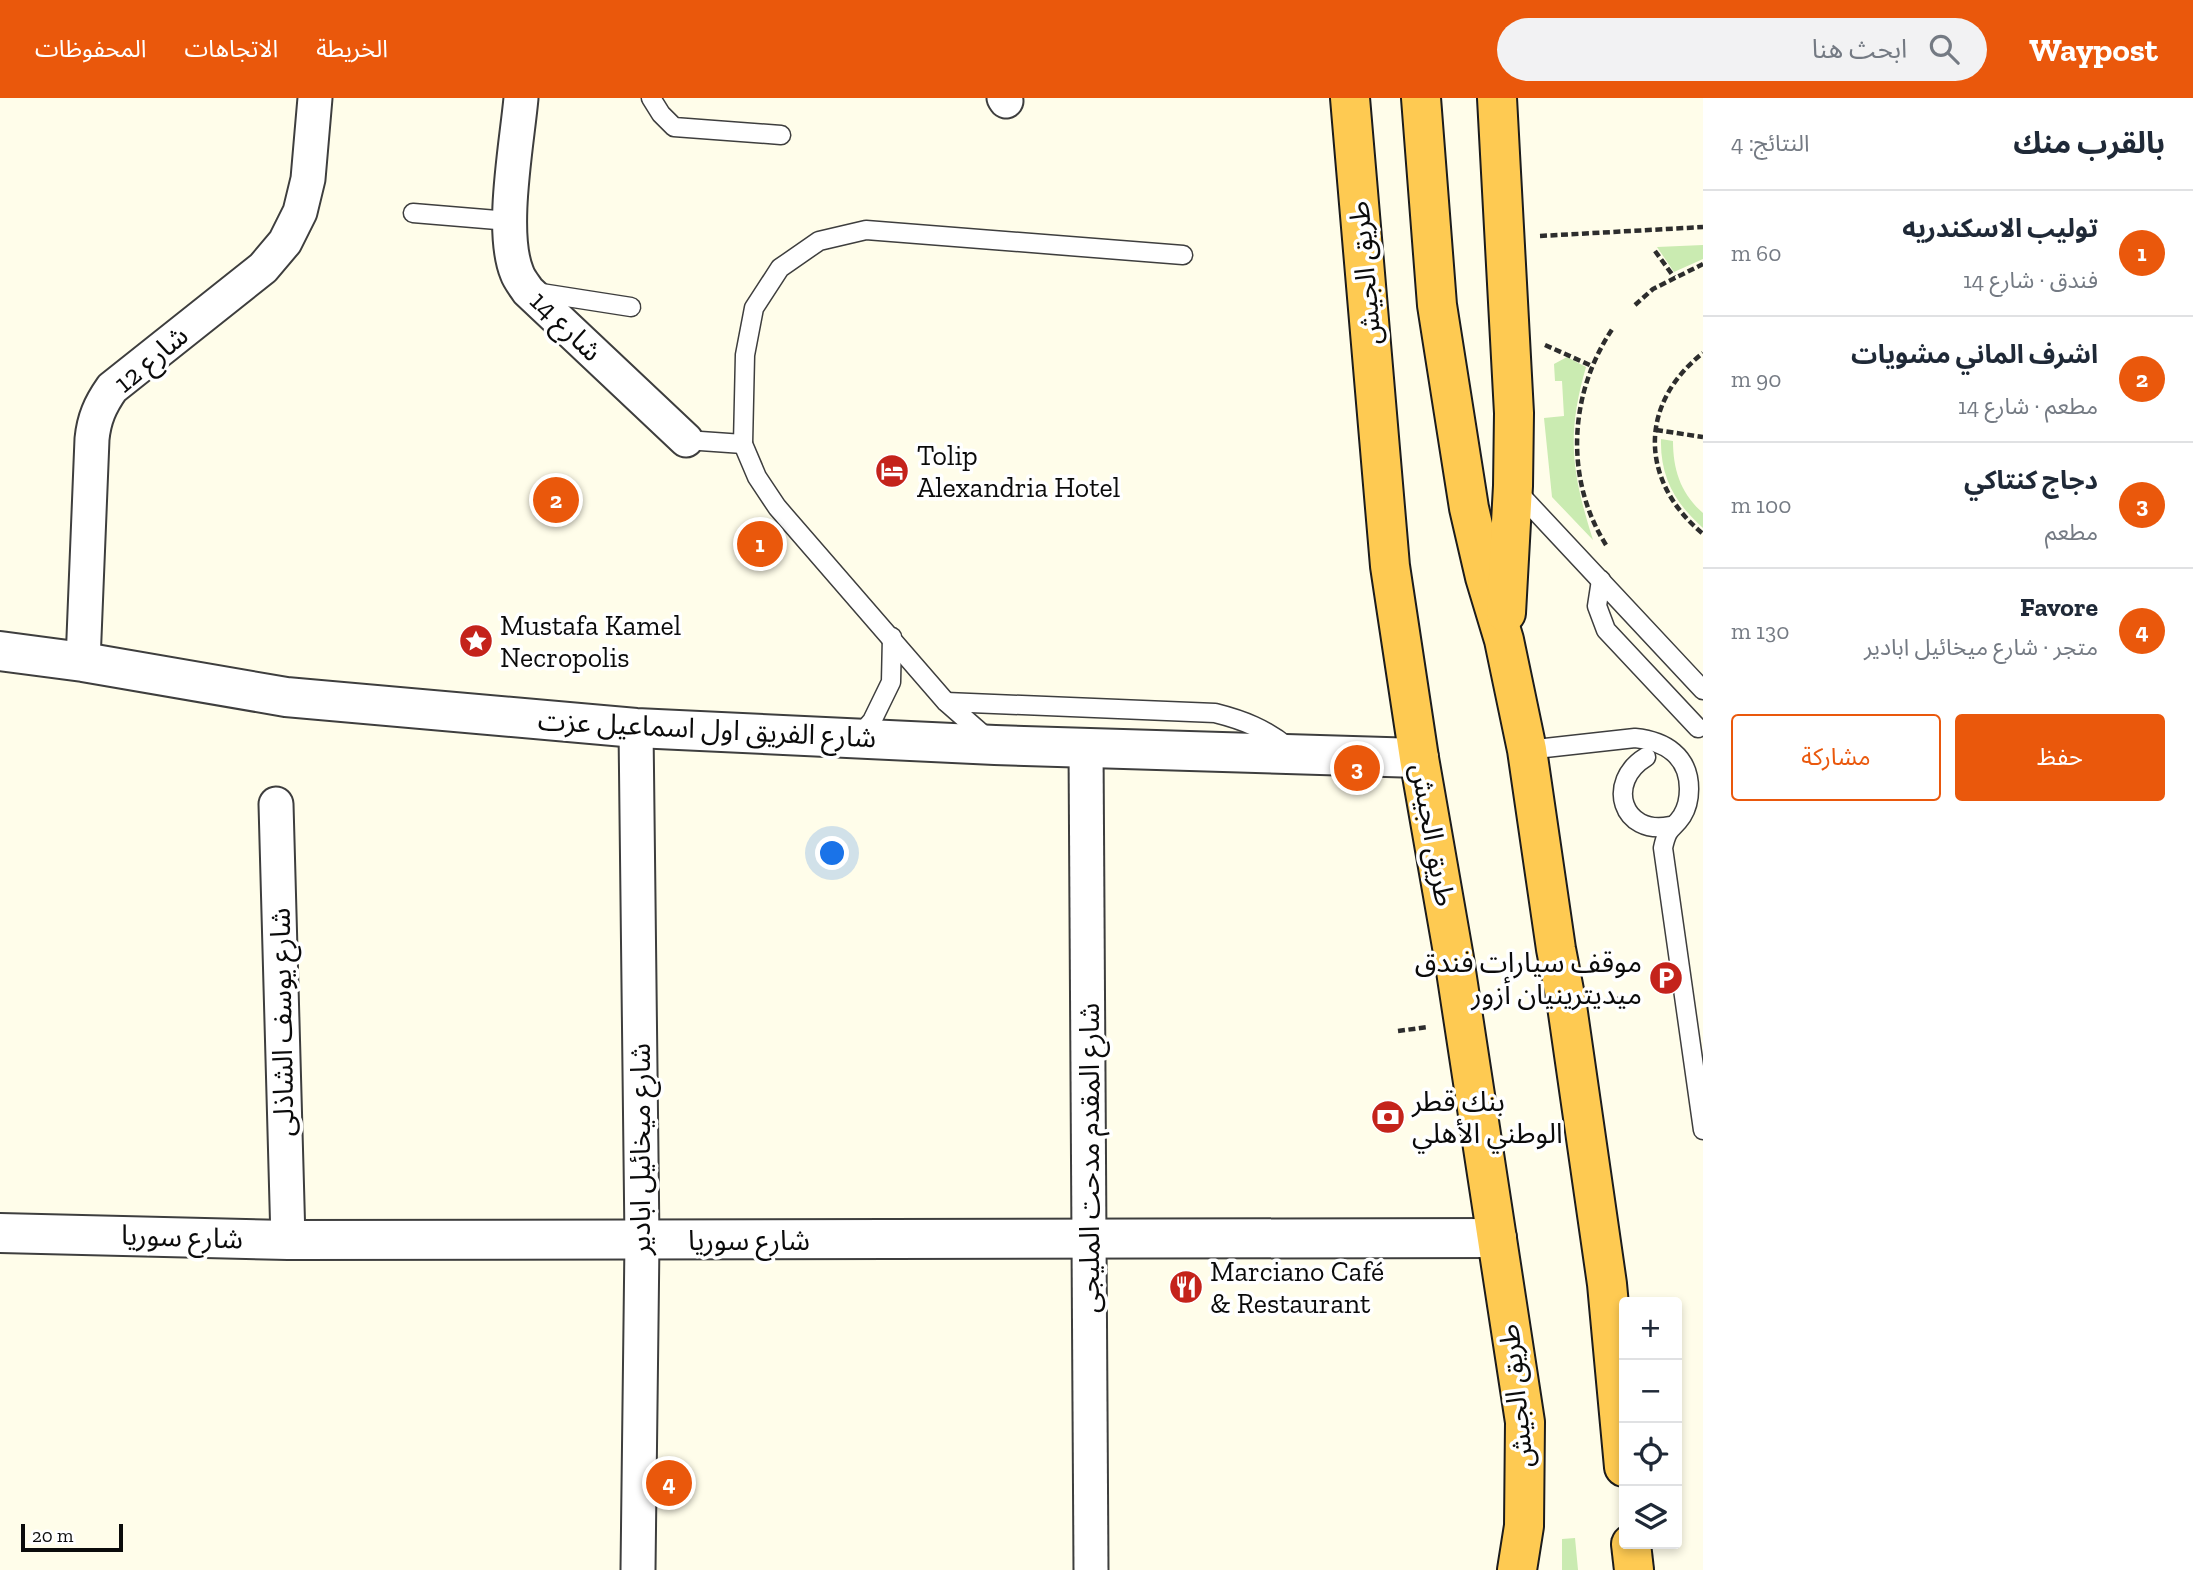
<!DOCTYPE html>
<html lang="ar">
<head>
<meta charset="utf-8">
<style>
  :root { --surface:#fff; --page:#f2f2f3; --text:#1f2937; --muted:#747a83; --line:#e0e1e3; --accent:#ea580c }
  body { margin:0; font-family:"Zilla Slab","Noto Sans Arabic",serif; background:var(--page); color:var(--text); direction:rtl }
  .controls { position:absolute; right:21px; bottom:21px; display:grid; overflow:hidden; border-radius:7px; box-shadow:0 4px 10px #0003 }
  .controls button { width:63px; height:63px; display:grid; place-items:center; padding:0; border:0; border-bottom:2px solid var(--line); background:var(--surface); color:var(--text); font:35px sans-serif }
  .scale { position:absolute; left:21px; bottom:18px; width:102px; box-sizing:border-box; padding-left:7px; border:4px solid #0b0b0b; border-top:0; font-size:19px; line-height:24px; white-space:nowrap; color:#0b0b0b; -webkit-text-stroke:5px #fff; paint-order:stroke }
  .you { position:absolute; left:833px; top:756px; width:24px; height:24px; margin:-18px; border:5px solid #fff; border-radius:50%; background:#1a73e8; box-shadow:0 0 0 10px #1a73e833 }
  .badge { display:grid; place-items:center; width:46px; height:46px; border-radius:50%; background:var(--accent); color:#fff; font-size:23px; font-weight:700 }
  .pin { position:absolute; translate:-50% -50%; border:4px solid #fff; box-shadow:0 2px 7px #0006 }
  .list { margin:0; padding:0; list-style:none }
  h2 { display:flex; justify-content:space-between; align-items:center; height:91px; margin:0; padding:0 28px; font-size:30px }
  h2 small { font-size:23px; font-weight:400; color:var(--muted) }
  .list li { display:grid; grid-template-columns:46px 1fr auto; gap:21px; align-items:center; box-sizing:border-box; height:126px; padding:0 28px; border-top:2px solid var(--line) }
  .list b { display:block; font-size:26px; white-space:nowrap }
  .list p { margin:0; font-size:23px; white-space:nowrap; color:var(--muted) }
  .list em { font-size:23px; font-style:normal; color:var(--muted) }
  .actions { display:flex; gap:14px; padding:21px 28px }
  .actions a { flex:1; padding:16px 0; border:2px solid var(--accent); border-radius:7px; text-align:center; font-size:24px; color:var(--accent) }
  .actions .main { background:var(--accent); color:#fff }
  .icon { flex:none; width:38px; height:38px; fill:none; stroke:currentColor; stroke-width:2; stroke-linecap:round; stroke-linejoin:round }
  .map { position:relative; flex:none; width:1703px; height:1472px; overflow:hidden; direction:ltr }
  header { display:flex; align-items:center; gap:42px; box-sizing:border-box; height:98px; padding:0 35px; background:var(--accent); color:#fff }
  header strong { font-size:33px }
  nav { display:flex; gap:38px; margin-inline-start:auto; font-size:24px }
  .search { width:490px; height:63px; background:var(--page); display:flex; align-items:center; gap:18px; box-sizing:border-box; padding:0 24px; border-radius:38px; color:var(--muted); font-size:26px }
  main { display:flex }
  aside { flex:1; background:var(--surface) }
  .map>svg:first-child { display:block }
  .green { fill:#caebb1 }
  .lines { fill:none; stroke-linecap:round; stroke-linejoin:round }
  .service-casing { stroke:#3e3e3e; stroke-width:21 }
  .minor-casing { stroke:#3e3e3e; stroke-width:37 }
  .tertiary-casing { stroke:#3e3e3e; stroke-width:42 }
  .trunk-casing { stroke:#1c1c1c; stroke-width:42 }
  .path { stroke:#2d2d2d; stroke-width:4.5; stroke-dasharray:7 3.5; stroke-linecap:butt }
  .service { stroke:#fff; stroke-width:18 }
  .minor { stroke:#fff; stroke-width:33 }
  .tertiary { stroke:#fff; stroke-width:38 }
  .trunk { stroke:#feca52; stroke-width:38 }
  .labels { text-anchor:middle; dominant-baseline:central; stroke-width:7; stroke-linejoin:round; paint-order:stroke }
  .street-label { font-size:28px; fill:#0b0b0b; stroke:#fff }
  .poi-label { font-size:28px; fill:#0b0b0b; stroke:#fff; text-anchor:start }
</style>
</head>
<body>
<header>
<strong>Waypost</strong>
<div class="search"><svg class="icon" aria-label="search" viewBox="0 0 24 24"><circle cx="10" cy="10" r="6"/><path d="M15 15l6 6"/></svg>ابحث هنا</div>
<nav><a>الخريطة</a><a>الاتجاهات</a><a>المحفوظات</a></nav>
</header>
<main>
<aside>
<h2>بالقرب منك<small>النتائج: 4</small></h2>
<ul class="list">
<li><span class="badge">1</span><div><b>توليب الاسكندريه</b><p>فندق · شارع 14</p></div><em>60 m</em></li>
<li><span class="badge">2</span><div><b>اشرف الماني مشويات</b><p>مطعم · شارع 14</p></div><em>90 m</em></li>
<li><span class="badge">3</span><div><b>دجاج كنتاكي</b><p>مطعم</p></div><em>100 m</em></li>
<li><span class="badge">4</span><div><b>Favore</b><p>متجر · شارع ميخائيل ابادير</p></div><em>130 m</em></li>
</ul>
<div class="actions"><a class="main">حفظ</a><a>مشاركة</a></div>
</aside>
<div class="map">
<svg width="1703" height="1472" viewBox="0 0 1703 1472">
  <rect width="100%" height="100%" fill="#fffdea"/>
  <!-- green -->
  <g class="green">
    <polygon points="1703,147 1703,161 1674,174 1657,149"/>
    <path d="M1567 259 1586 269C1566 338 1572 375 1593 442L1552 399 1544 320 1564 318 1562 283H1555L1554 266Z"/>
    <path d="M1661 341 1673 343C1673 372 1681 396 1703 415V430C1675 405 1660 379 1661 341Z"/>
    <polygon points="1575,1440 1578,1472 1562,1472 1562,1441"/>
  </g>
  <g class="lines">
    <!-- service casing -->
    <g class="service-casing">
      <g id="service">
        <polyline points="651,0 661,16 674,29 781,37"/>
        <polyline points="413,115 509,123"/>
        <polyline points="535,194 631,209"/>
        <polyline points="686,342 743,346"/>
        <polyline points="1514,390 1703,592"/>
        <polyline points="1601,482 1597,508 1606,532 1698,630"/>
        <path d="M946 604 1215 615C1243 622 1266 631 1289 650"/>
        <polyline points="859,638 872,623 891,584 892,539"/>
        <polyline points="987,640 946,604 777,409 757,379 743,346 745,257 754,210 780,170 819,143 866,132 1183,157"/>
        <path d="M1527 652 1635 640C1665 643 1689 658 1689 691 1689 699 1687 710 1682 718 1672 733 1668 727 1663 750L1703 1032"/>
        <path d="M1646 659C1605 684 1622 738 1670 728"/>
      </g>
    </g>
    <!-- minor casing -->
    <g class="minor-casing">
      <g id="minor">
        <path d="M521 0C517 45 500 134 517 175 519 181 524 187 528 193L686 342"/>
        <polyline points="1004,0 1006,3"/>
        <path d="M83 564 92 341C94 321 100 307 112 290L263 170 285 144 300 114 308 81 315 0"/>
        <polyline points="636,630 642,1143 638,1472"/>
        <polyline points="1086,649 1091,1472"/>
        <polyline points="276,706 288,1142"/>
      </g>
    </g>
    <!-- tertiary casing -->
    <g class="tertiary-casing">
      <g id="tertiary">
        <polyline points="0,553 83,564 286,599 636,630 995,647 1419,660"/>
        <polyline points="0,1135 288,1142 1497,1140"/>
      </g>
    </g>
    <!-- trunk casing -->
    <g class="trunk-casing">
      <g id="trunk">
        <polyline points="1350,0 1390,468 1419,660 1454,860 1525,1324 1524,1428 1517,1472"/>
        <polyline points="1421,0 1437,207 1469,410 1485,479 1504,542 1527,652 1556,851 1567,908 1607,1186 1624,1369"/>
        <polyline points="1497,0 1514,315 1513,388 1506,515"/>
        <polyline points="1631,1446 1634,1472"/>
      </g>
    </g>
    <!-- path -->
    <g class="path">
      <polyline points="1540,138 1703,129"/>
      <polyline points="1655,153 1674,179"/>
      <polyline points="1635,207 1653,191 1703,166"/>
      <polyline points="1545,247 1592,268"/>
      <polyline points="1656,332 1703,339"/>
      <path d="M1702 435C1640 383 1638 306 1703 255"/>
      <path d="M1606 447C1564 380 1569 295 1613 230"/>
      <polyline points="1603,903 1623,900"/>
      <polyline points="1398,933 1428,929"/>
    </g>
    <!-- service -->
    <use href="#service" class="service"/>
    <!-- minor -->
    <use href="#minor" class="minor"/>
    <!-- tertiary -->
    <use href="#tertiary" class="tertiary"/>
    <!-- trunk -->
    <use href="#trunk" class="trunk"/>
  </g>
  <!-- icons -->
  <defs>
    <g id="hotel-disc" transform="scale(1.75)"><circle r="9.5" fill="#c4231b" stroke="#fff"/><path d="M-6-4.5h1.5V1H6V5H4.5V3h-9V5H-6ZM-4 0a1.8 1.8 0 1 1 3.6 0ZM.5 0V-2.5h3Q6-2.5 6 0Z" fill="#fff"/></g>
    <g id="sight-disc" transform="scale(1.75)"><circle r="9.5" fill="#c4231b" stroke="#fff"/><path d="M0-6L1.8-2.2L6-1.7L2.9 1.2L3.7 5.4L0 3.3L-3.7 5.4L-2.9 1.2L-6-1.7L-1.8-2.2Z" fill="#fff"/></g>
    <g id="parking-disc" transform="scale(1.75)"><circle r="9.5" fill="#c4231b" stroke="#fff"/><path d="M-3.5-5.5H1a3.5 3.5 0 0 1 0 7H-1V5.5H-3.5ZM-1-3.4V-.6H.8a1.4 1.4 0 0 0 0-2.8Z" fill="#fff"/></g>
    <g id="bank-disc" transform="scale(1.75)"><circle r="9.5" fill="#c4231b" stroke="#fff"/><path d="M-6-4H6V4H-6ZM0-2.3a2.3 2.3 0 1 0 0 4.6a2.3 2.3 0 1 0 0-4.6Z" fill="#fff"/></g>
    <g id="restaurant-disc" transform="scale(1.75)"><circle r="9.5" fill="#c4231b" stroke="#fff"/><path d="M-5-6h1v4h1v-4h1v4h1v-4h1v5L-1.5 .5V6h-2V.5L-5-1ZM5-6V6H3V1.5H1.5Q1.5-4 5-6Z" fill="#fff"/></g>
  </defs>
  <g fill-rule="evenodd">
    <use href="#hotel-disc" x="892" y="373"/>
    <use href="#sight-disc" x="476" y="543"/>
    <use href="#parking-disc" x="1666" y="880"/>
    <use href="#bank-disc" x="1388" y="1019"/>
    <use href="#restaurant-disc" x="1186" y="1189"/>
  </g>
  <g class="labels">
    <!-- street labels -->
    <g class="street-label">
      <text transform="translate(1365 175) rotate(-95)">طريق الجيش</text>
      <text transform="translate(566 228) rotate(44)">شارع 14</text>
      <text transform="translate(151 261) rotate(-40)">شارع 12</text>
      <text transform="translate(707 631) rotate(3)">شارع الفريق اول اسماعيل عزت</text>
      <text transform="translate(1433 737) rotate(80)">طريق الجيش</text>
      <text transform="translate(282 924) rotate(-91)">شارع يوسف الشاذلى</text>
      <text transform="translate(640 1051) rotate(-90)">شارع ميخائيل ابادير</text>
      <text transform="translate(1089 1060) rotate(-90)">شارع المقدم مدحت المليجى</text>
      <text transform="translate(182 1139) rotate(2)">شارع سوريا</text>
      <text x="749" y="1142">شارع سوريا</text>
      <text transform="translate(1516 1298) rotate(-96)">طريق الجيش</text>
    </g>
    <!-- poi labels -->
    <g class="poi-label">
      <text x="917" y="357">Tolip<tspan x="917" dy="32">Alexandria Hotel</tspan></text>
      <text x="500" y="527">Mustafa Kamel<tspan x="500" dy="32">Necropolis</tspan></text>
      <text x="1642" y="864" text-anchor="end">موقف سيارات فندق<tspan x="1642" dy="32">ميديترينيان أزور</tspan></text>
      <text x="1412" y="1003">بنك قطر<tspan x="1412" dy="32">الوطني الأهلي</tspan></text>
      <text x="1210" y="1173">Marciano Café<tspan x="1210" dy="32">&amp; Restaurant</tspan></text>
    </g>
  </g>
</svg>
<div class="controls">
<button>+</button>
<button>−</button>
<button><svg class="icon" aria-label="locate" viewBox="0 0 24 24"><circle cx="12" cy="12" r="6"/><path d="M12 2v4M12 18v4M2 12h4M18 12h4"/></svg></button>
<button><svg class="icon" aria-label="layers" viewBox="0 0 24 24"><path d="M12 4l9 5-9 5-9-5zM3 14l9 5 9-5"/></svg></button>
</div>
<div class="scale">20 m</div>
<div class="you"></div>
<div class="pin badge" style="left:760px;top:446px">1</div>
<div class="pin badge" style="left:556px;top:402px">2</div>
<div class="pin badge" style="left:1357px;top:670px">3</div>
<div class="pin badge" style="left:669px;top:1385px">4</div>
</div>
</main>
</body>
</html>
